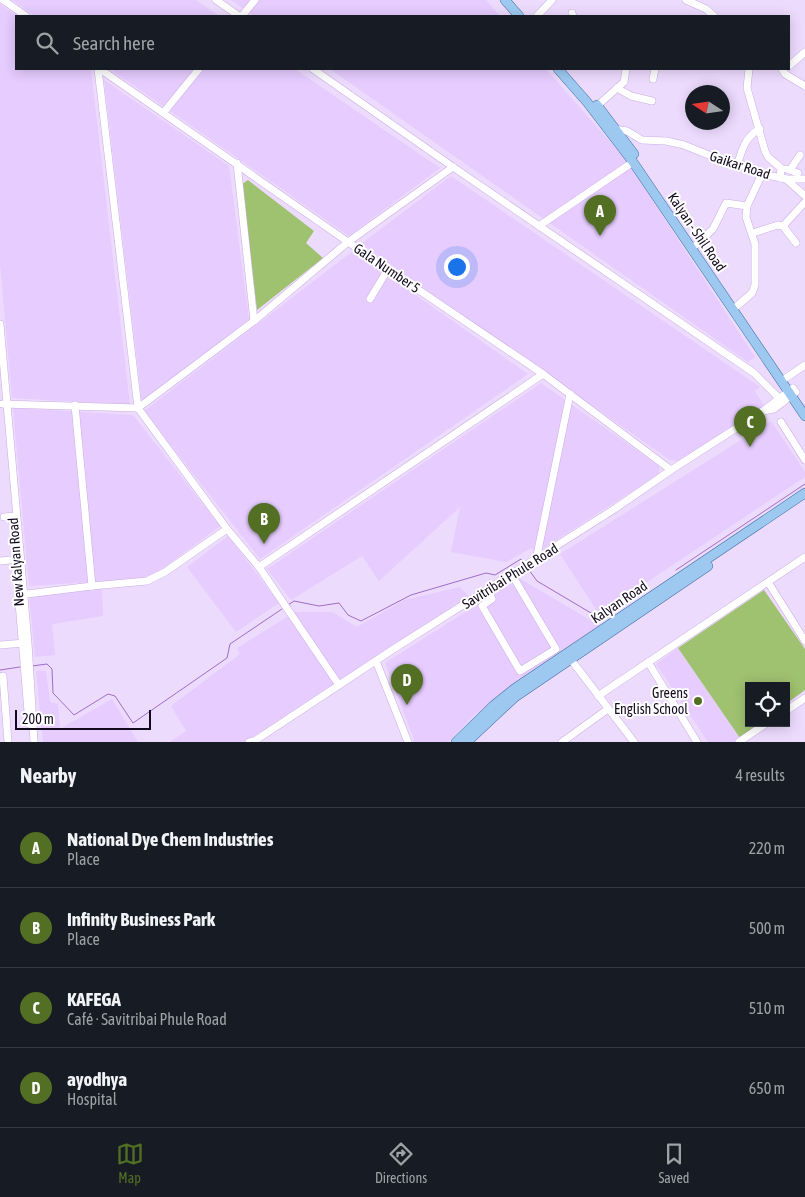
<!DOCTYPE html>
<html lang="en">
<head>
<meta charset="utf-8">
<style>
  :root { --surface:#171b24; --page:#20242c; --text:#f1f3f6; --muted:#9ea1a6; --line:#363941; --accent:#526f23 }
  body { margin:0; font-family:"Asap Condensed",sans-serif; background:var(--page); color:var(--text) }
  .controls { position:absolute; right:15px; bottom:15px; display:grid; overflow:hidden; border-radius:0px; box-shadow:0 2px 12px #0003 }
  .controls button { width:45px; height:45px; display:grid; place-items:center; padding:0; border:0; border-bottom:1px solid var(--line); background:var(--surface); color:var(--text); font:25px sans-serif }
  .compass { position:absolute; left:685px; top:85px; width:45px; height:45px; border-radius:50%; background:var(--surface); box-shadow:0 2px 12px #0003; rotate:282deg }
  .scale { position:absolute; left:15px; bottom:12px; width:136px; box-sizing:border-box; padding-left:5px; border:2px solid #140a1d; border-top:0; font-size:14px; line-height:18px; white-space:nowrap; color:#140a1d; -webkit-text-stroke:4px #fff; paint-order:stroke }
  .you { position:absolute; left:456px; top:266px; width:18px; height:18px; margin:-12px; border:4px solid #fff; border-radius:50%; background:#1a73e8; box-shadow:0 0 0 8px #1a73e833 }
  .badge { display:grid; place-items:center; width:32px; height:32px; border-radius:50%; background:var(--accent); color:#fff; font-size:16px; font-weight:700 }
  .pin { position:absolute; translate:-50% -41px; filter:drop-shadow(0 1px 2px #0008) }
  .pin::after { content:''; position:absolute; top:26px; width:18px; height:15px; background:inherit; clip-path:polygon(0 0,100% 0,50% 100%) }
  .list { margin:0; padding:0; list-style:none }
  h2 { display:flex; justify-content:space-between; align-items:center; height:65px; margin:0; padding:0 20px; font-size:21px }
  h2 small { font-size:16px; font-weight:400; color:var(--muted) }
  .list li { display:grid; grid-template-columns:32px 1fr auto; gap:15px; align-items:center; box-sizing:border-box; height:80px; padding:0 20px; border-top:1px solid var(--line) }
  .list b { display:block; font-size:19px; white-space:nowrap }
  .list p { margin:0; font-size:16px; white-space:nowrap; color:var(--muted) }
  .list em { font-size:16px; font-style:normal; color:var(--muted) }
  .icon { flex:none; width:28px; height:28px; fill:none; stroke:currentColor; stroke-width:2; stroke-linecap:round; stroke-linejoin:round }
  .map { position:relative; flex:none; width:805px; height:742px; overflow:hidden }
  .search { position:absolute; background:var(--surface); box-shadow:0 2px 12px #0003; left:15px; right:15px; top:15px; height:55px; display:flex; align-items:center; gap:12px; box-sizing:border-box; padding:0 18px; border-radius:0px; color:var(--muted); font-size:19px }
  .sheet { height:385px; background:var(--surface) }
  nav { display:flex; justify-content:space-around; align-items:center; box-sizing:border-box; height:70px; border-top:1px solid var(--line); background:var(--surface); font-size:14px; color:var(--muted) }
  nav a { display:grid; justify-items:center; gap:2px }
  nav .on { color:var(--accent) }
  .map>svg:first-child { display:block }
  .built { fill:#e6ccff }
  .green { fill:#9fc270 }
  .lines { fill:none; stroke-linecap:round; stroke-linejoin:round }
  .stream { stroke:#9e6dc7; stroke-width:1 }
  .minor-casing { stroke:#caade5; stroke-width:8 }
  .major-casing { stroke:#426fa0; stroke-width:10 }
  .minor { stroke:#fff; stroke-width:7 }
  .major { stroke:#9dc9f1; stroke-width:9 }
  .poi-dot { fill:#526f23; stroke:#fff; stroke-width:2 }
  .labels { text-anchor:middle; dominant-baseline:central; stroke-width:4; stroke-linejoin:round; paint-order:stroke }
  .street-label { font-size:14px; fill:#140a1d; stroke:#fff }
  .poi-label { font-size:14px; fill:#140a1d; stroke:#fff; text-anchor:end }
</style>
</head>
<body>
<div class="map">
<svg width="805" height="742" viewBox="0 0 805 742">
  <rect width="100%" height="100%" fill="#eddbfe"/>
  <!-- built -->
  <g class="built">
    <polygon points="12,0 196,0 219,16 35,16"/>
    <polygon points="231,0 486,0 500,16 254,16"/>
    <polygon points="0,4 17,16 16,69 91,70 130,405 12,398 0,264"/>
    <polygon points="110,69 295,69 440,168 349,236"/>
    <polygon points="330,69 546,69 626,160 755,357 748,362"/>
    <polygon points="104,80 229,166 249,319 142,402"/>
    <polygon points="451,176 760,387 755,391 764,406 678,461 670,460 361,244"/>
    <polygon points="353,251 528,374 260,559 144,411"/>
    <polygon points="541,383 659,466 659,474 536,553 531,548 506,562 451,552 460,507 379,581 362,556 291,600 267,569"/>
    <polygon points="13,408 133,415 220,526 162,569 141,579 29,586"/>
    <polygon points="771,421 805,472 805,477 599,614 560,554"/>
    <polygon points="228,536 279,603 236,632 187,567"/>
    <polygon points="519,578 600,626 474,715 448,742 415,742 385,663"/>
    <polygon points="460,587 469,597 245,742 170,742 186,731 171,706 240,654 237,648 295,612 332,612 357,627 404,600"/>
    <polygon points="102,589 103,616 52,624 55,655 35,657 29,594"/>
    <polygon points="678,648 740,738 733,742 708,742 656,664"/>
    <polygon points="36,671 46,671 50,702 58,704 60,729 112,699 138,742 43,742"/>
  </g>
  <!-- green -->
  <g class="green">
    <polygon points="248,180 314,231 306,243 323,258 257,310 242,184"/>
    <polygon points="764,590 805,649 805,690 786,704 786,686 749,686 749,723 760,723 740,738 678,648"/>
  </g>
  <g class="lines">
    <!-- stream -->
    <g class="stream">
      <polyline points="529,570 537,581 591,613 601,616 646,589"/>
      <polyline points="676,570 805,484"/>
      <polyline points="288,605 294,601 319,606 339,603 348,615 361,621 411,595 486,573 495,575 521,559 523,562"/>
      <polyline points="32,666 47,664 52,669 53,693 74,715 108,694 115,696 133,723 227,658 230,644 282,609"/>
      <polyline points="0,670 20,667"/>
    </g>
    <!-- minor casing -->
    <g class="minor-casing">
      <g id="minor">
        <polyline points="3,0 26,16"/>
        <polyline points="216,0 239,16"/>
        <polyline points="686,0 706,9 714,16"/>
        <polyline points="572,13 573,16"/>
        <polyline points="242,16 255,0"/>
        <polyline points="537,16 552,0"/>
        <polyline points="789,66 805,52"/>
        <polyline points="98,69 138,408 227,529 259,567"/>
        <polyline points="100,69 348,242 543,374 671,470"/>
        <polyline points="313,69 453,167 754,373 783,402"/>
        <polyline points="749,69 747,88 765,151 768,157 781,168 780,178"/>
        <polyline points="782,69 785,74 805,86"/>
        <polyline points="653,79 655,69"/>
        <polyline points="617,88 631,96 652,101"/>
        <polyline points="597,106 624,82 626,69"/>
        <polyline points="164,112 199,69"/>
        <polyline points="614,129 627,131 642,140 666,141 684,145 721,160 738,163 762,174 786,179 805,196"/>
        <polyline points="237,163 254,321"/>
        <path d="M738 163C742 149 746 136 760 129"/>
        <polyline points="786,169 798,173"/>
        <polyline points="790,170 800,155"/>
        <polyline points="786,179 805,179"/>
        <polyline points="747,206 762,174"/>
        <polyline points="539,226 633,162"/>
        <polyline points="783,226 805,202"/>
        <polyline points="753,233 778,225 783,226 796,243"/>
        <polyline points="696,245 713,229 726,203 747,206 746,217 755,244 755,285 752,293 737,306"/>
        <polyline points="370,299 388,269"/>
        <polyline points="0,324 28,643 34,742"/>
        <polyline points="786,378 805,365"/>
        <polyline points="2,404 138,408 254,321 348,242 453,167"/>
        <polyline points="763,411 774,409 796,392"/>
        <polyline points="781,422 805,460"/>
        <polyline points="4,517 16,516"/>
        <polyline points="536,560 570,394"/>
        <polyline points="0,561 20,559"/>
        <polyline points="17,578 29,724"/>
        <polyline points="768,582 805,641"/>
        <polyline points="92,586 147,581 165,572 227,529"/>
        <polyline points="487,590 492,599 482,606 520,671 556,649 512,575"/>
        <polyline points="19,595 92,586 75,405"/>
        <polyline points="0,645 25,643"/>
        <polyline points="569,657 634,742"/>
        <polyline points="376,661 408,742"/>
        <polyline points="648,662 697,742"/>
        <polyline points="3,676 8,742"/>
        <polyline points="339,685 259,567 543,374"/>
        <polyline points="598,696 805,557"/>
        <polyline points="786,711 805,698"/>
        <polyline points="249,742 256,740 392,650 616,508 671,470 763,411 793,388"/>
        <polyline points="562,742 608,709"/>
        <polyline points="739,742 767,723"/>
      </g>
    </g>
    <!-- major casing -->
    <g class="major-casing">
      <g id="major">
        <polyline points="505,0 519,16"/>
        <polyline points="558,69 587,102 633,162 805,416"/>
        <polyline points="597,105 634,154"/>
        <polyline points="456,742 493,706 514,689 805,493"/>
        <polyline points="467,742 515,697 708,566"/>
      </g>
    </g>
    <!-- minor -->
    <use href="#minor" class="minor"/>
    <!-- major -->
    <use href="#major" class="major"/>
  </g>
  <!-- markers -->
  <circle class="poi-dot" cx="698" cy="701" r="5"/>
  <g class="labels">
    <!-- street labels -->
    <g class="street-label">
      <text transform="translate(740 165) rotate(18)">Gaikar Road</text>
      <text transform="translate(697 232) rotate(56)">Kalyan - Shil Road</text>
      <text transform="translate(387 268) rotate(34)">Gala Number 5</text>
      <text transform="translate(16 562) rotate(-94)">New Kalyan Road</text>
      <text transform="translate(510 576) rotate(-32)">Savitribai Phule Road</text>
      <text transform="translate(619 602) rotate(-34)">Kalyan Road</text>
    </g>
    <!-- poi labels -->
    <g class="poi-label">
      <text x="688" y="693">Greens<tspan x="688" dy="16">English School</tspan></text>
    </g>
  </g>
</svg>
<div class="controls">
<button><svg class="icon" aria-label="locate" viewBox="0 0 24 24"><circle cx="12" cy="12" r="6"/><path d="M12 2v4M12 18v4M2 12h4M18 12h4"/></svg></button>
</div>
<svg class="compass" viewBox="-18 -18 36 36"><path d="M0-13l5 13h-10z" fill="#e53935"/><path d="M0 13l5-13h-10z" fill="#9ea1a6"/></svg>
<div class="scale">200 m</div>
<div class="you"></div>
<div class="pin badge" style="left:600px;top:236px">A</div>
<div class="pin badge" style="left:264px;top:544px">B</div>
<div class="pin badge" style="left:750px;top:447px">C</div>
<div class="pin badge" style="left:407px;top:705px">D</div>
<div class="search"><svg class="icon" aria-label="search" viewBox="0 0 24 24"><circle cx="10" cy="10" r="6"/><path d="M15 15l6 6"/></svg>Search here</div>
</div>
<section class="sheet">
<h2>Nearby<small>4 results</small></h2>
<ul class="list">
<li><span class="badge">A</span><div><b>National Dye Chem Industries</b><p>Place</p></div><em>220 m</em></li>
<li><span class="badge">B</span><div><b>Infinity Business Park</b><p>Place</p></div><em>500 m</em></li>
<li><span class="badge">C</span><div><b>KAFEGA</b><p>Café · Savitribai Phule Road</p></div><em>510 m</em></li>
<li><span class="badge">D</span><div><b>ayodhya</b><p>Hospital</p></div><em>650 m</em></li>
</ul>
</section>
<nav>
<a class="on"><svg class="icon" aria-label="map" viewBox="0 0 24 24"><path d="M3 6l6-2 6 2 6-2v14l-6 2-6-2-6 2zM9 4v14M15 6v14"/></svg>Map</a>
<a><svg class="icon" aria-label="directions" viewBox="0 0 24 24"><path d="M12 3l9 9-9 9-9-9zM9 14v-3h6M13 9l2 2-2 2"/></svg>Directions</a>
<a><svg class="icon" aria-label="saved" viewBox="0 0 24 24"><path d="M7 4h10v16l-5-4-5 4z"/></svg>Saved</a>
</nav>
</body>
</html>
